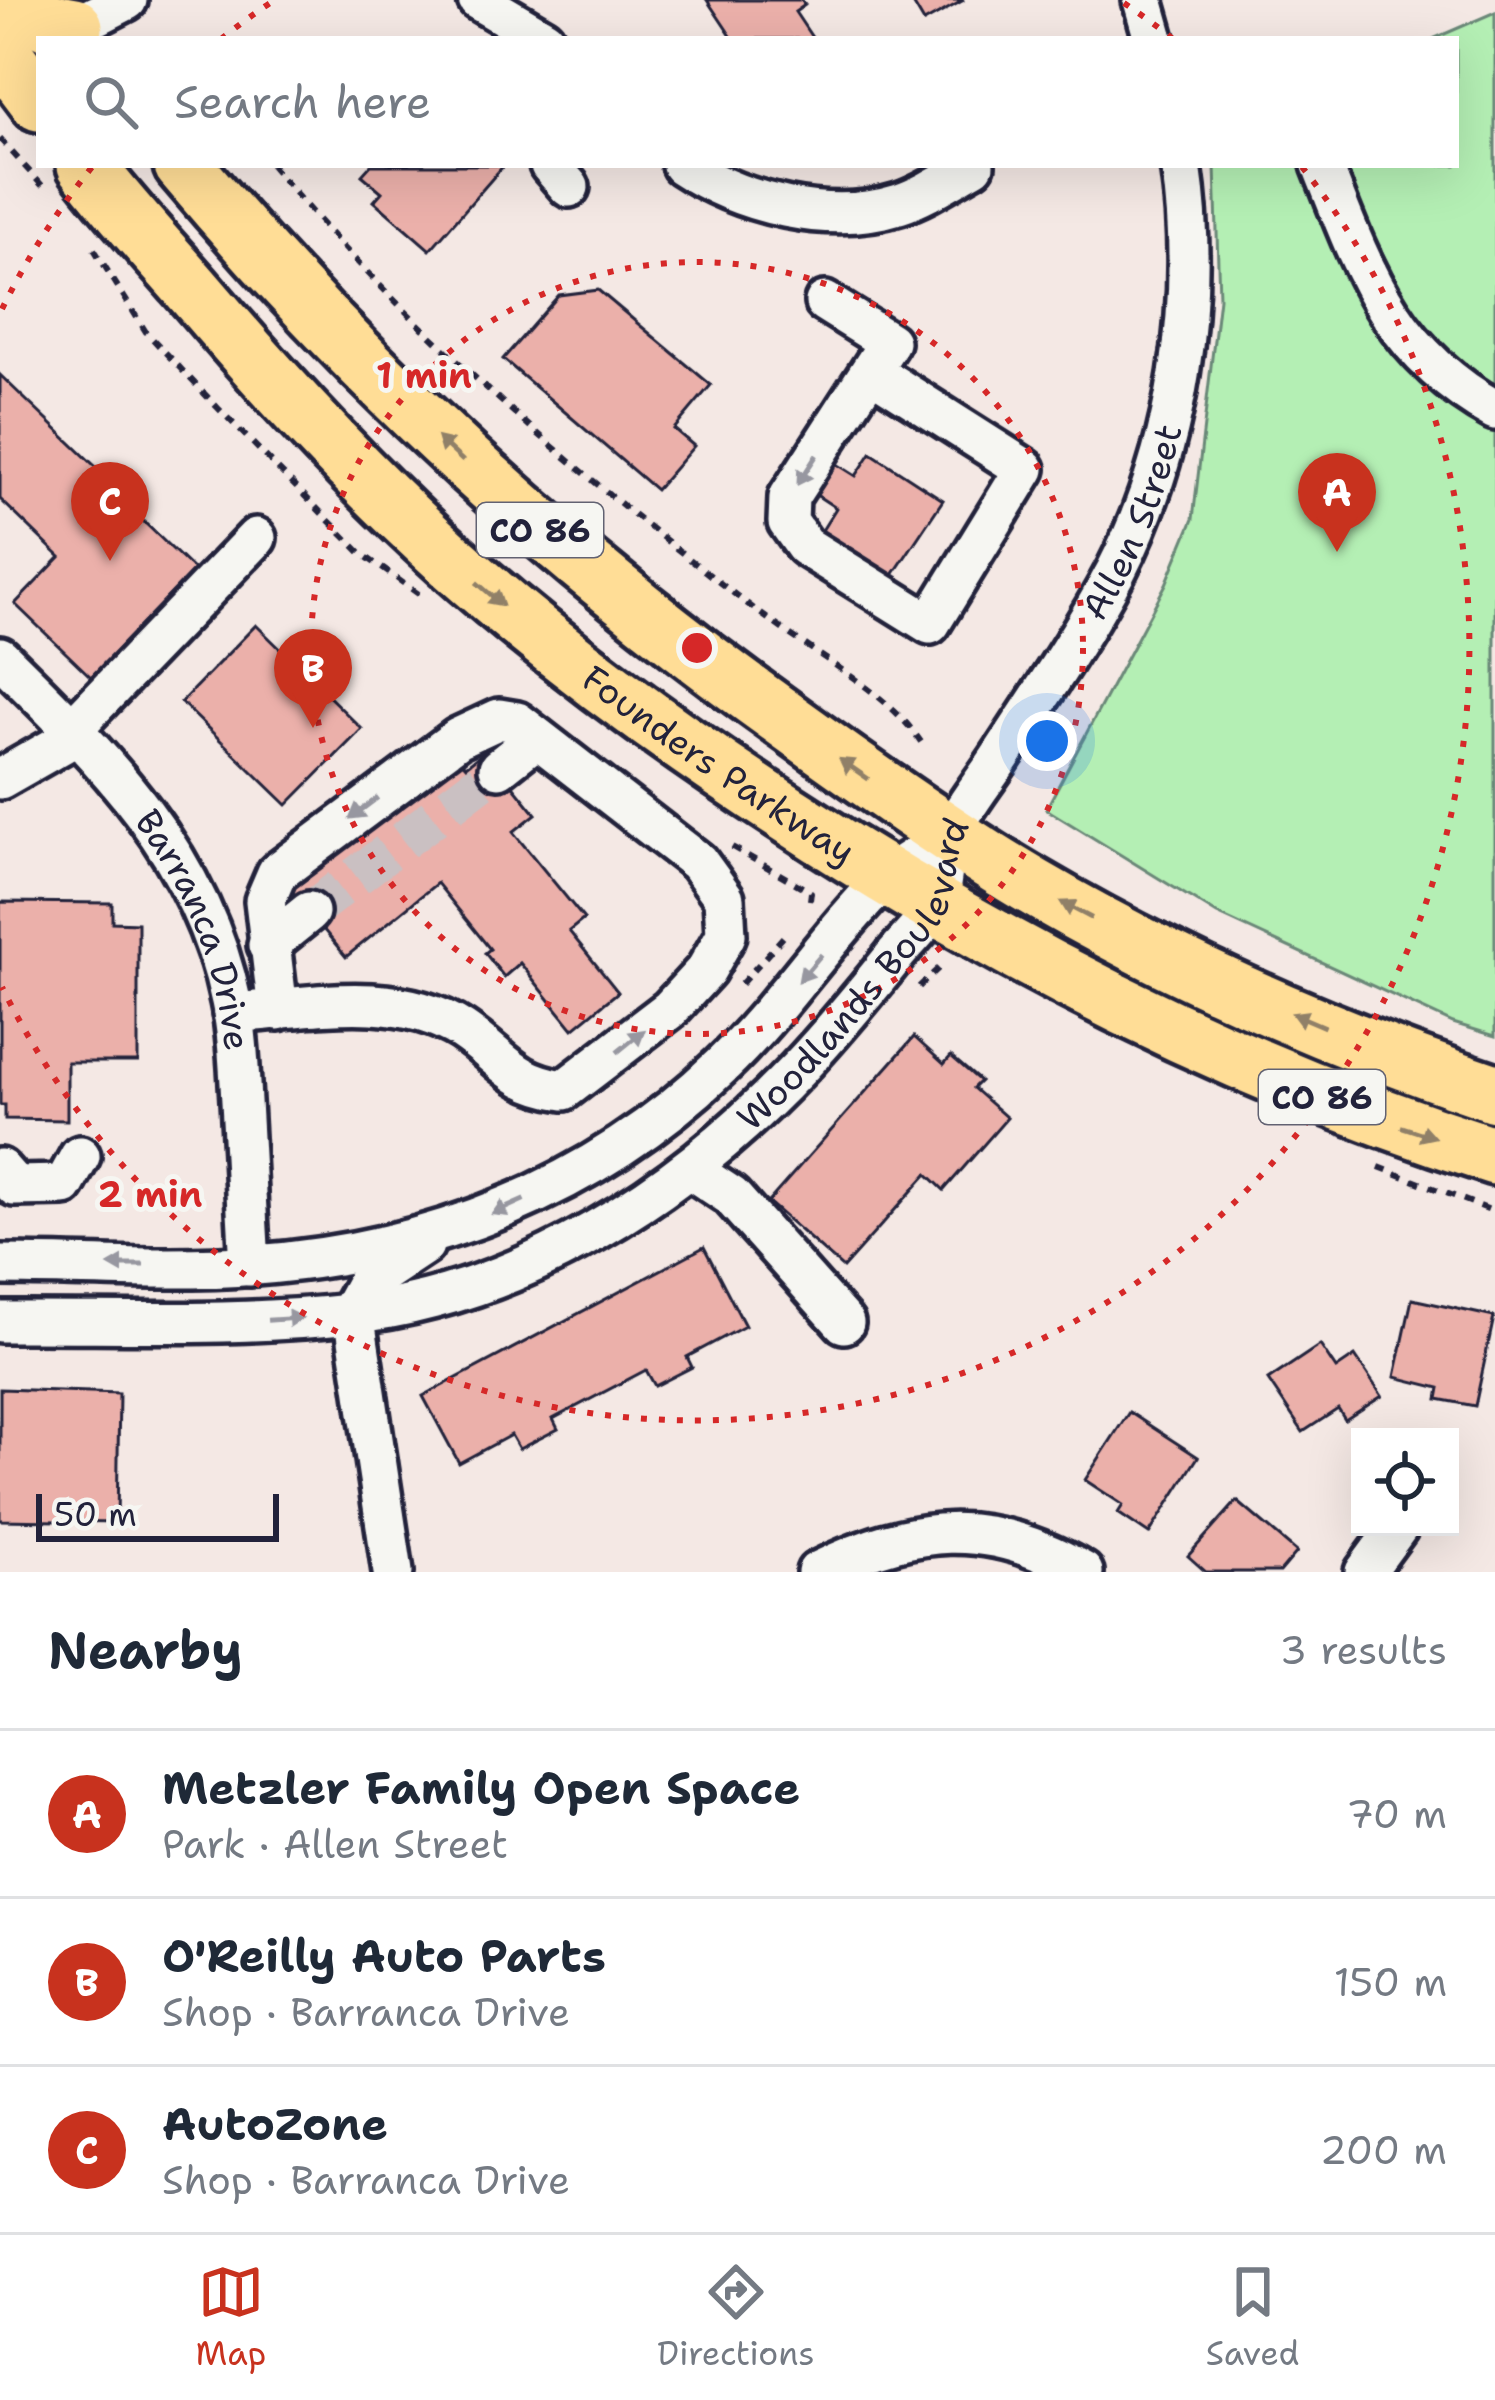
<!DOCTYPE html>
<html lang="en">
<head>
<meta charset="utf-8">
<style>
  :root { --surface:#fff; --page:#f6f6f7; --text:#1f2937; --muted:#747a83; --line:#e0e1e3; --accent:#c8321e }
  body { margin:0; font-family:"Shantell Sans",sans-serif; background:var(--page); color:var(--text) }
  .controls { position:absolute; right:36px; bottom:36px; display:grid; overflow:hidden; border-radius:0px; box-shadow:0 12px 48px #0002 }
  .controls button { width:108px; height:108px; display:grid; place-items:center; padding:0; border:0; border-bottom:3px solid var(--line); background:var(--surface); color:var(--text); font:60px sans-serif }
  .scale { position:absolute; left:36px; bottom:30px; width:243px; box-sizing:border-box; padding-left:12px; border:6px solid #22223b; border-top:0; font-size:33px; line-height:42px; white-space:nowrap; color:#22223b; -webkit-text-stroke:9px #f6f6f2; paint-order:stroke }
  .you { position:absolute; left:1047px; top:741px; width:42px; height:42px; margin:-30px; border:9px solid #fff; border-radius:50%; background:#1a73e8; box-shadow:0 0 0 18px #1a73e833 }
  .badge { display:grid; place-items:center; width:78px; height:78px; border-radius:50%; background:var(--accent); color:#fff; font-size:39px; font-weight:700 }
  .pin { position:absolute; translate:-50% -99px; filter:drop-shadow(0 3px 6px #0008) }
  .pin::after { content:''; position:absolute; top:63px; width:42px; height:36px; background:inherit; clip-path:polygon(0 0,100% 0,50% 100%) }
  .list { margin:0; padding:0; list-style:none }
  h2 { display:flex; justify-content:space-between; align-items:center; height:156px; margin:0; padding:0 48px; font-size:51px }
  h2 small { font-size:39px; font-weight:400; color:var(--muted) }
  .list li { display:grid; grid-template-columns:78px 1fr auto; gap:36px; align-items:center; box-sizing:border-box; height:168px; padding:0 48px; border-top:3px solid var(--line) }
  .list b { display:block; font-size:45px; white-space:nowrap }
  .list p { margin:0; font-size:39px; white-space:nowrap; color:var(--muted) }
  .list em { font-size:39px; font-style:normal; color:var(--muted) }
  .icon { flex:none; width:66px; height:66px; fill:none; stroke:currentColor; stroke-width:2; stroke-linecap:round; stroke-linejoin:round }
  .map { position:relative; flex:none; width:1495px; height:1572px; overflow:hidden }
  .search { position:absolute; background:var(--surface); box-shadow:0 12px 48px #0002; left:36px; right:36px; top:36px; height:132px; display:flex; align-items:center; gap:30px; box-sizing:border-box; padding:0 42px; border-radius:0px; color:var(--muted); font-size:45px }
  .sheet { height:660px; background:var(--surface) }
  nav { display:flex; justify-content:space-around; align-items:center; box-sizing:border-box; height:168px; border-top:3px solid var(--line); background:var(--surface); font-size:33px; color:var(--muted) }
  nav a { display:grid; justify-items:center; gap:6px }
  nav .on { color:var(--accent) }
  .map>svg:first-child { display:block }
  .green { fill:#b4efb4; stroke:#6b8878; stroke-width:3 }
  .building { fill:#ebb0aa; stroke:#22223b; stroke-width:3 }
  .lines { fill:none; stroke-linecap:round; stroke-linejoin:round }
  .minor-tunnel { stroke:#cac0c2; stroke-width:39; stroke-dasharray:39 20; stroke-linecap:butt }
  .minor-casing { stroke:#22223b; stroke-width:48 }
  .highway-casing { stroke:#22223b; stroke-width:66 }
  .path { stroke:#22223b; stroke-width:6; stroke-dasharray:9 9; stroke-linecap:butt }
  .minor { stroke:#f6f6f2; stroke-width:39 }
  .highway { stroke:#ffdd96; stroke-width:57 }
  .oneway { fill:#908068 }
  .oneway2 { fill:#9797a0 }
  .ring { fill:none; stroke:#d62828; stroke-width:6; stroke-dasharray:6 12 }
  .labels { text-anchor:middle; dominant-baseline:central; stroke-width:10; stroke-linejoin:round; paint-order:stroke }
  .shield { fill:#f6f6f2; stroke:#626272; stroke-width:3 }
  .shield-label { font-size:33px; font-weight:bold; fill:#22223b }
  .street-label { font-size:36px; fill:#22223b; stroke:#f6f6f2 }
  .centre { fill:#d62828; stroke:#f6f6f2; stroke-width:6 }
  .ring-label { font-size:36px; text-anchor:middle; font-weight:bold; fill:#d62828; stroke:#f6f6f2; stroke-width:10; stroke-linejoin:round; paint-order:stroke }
</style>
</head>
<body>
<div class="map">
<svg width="1495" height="1572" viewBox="0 0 1495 1572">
  <rect width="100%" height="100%" fill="#f4e8e4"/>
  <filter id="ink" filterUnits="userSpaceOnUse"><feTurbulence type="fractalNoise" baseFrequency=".00833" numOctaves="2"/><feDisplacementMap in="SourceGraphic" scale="24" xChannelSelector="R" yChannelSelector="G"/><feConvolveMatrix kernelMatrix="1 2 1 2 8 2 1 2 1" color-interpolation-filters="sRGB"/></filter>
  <g filter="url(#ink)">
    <!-- green -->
    <polygon class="green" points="1495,12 1495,1036 1453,1023 1217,914 1046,809 1166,584 1193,519 1219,298 1215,166 1456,165 1456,39 1433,39"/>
    <!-- building -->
    <g class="building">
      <polygon points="707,0 801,0 805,5 795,12 813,39 733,39"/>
      <polygon points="911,0 964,0 924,22"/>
      <polygon points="371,165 504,165 430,250 374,201 382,192 362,175"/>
      <polygon points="598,290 711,385 674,429 694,446 656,490 503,359 559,295"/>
      <polygon points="0,375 122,492 118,497 194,570 91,677 15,604 60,557 0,499"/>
      <polygon points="818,452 856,476 871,453 943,500 891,578 821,532 836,508 798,483"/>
      <polygon points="256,625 362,729 287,805 181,702"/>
      <polygon points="485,751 536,814 513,832 584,919 569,931 618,992 573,1029 520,963 504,977 485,953 490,949 437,883 346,957 290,889 456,755 466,766"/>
      <polygon points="0,902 112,903 112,922 138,923 138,1062 67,1062 67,1120 5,1119 5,1105 0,1105"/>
      <polygon points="914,1037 944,1064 951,1056 980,1081 973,1088 1007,1118 944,1190 927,1174 843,1268 768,1202"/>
      <polygon points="704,1247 745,1326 687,1357 692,1367 655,1386 646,1370 553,1419 558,1429 519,1449 511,1435 459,1463 423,1396"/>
      <polygon points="1412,1299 1494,1317 1475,1406 1438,1399 1440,1388 1395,1377"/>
      <polygon points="1320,1345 1336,1369 1355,1356 1382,1396 1345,1420 1338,1409 1303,1432 1268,1380"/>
      <polygon points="0,1389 119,1393 117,1522 0,1520"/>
      <polygon points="1129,1412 1198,1457 1149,1534 1118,1513 1123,1505 1085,1480"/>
      <polygon points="1237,1501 1297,1552 1280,1572 1206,1572 1188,1556"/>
    </g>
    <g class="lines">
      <!-- minor-tunnel -->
      <polyline class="minor-tunnel" points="309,912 499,768"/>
      <!-- minor casing -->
      <g class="minor-casing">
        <g id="minor">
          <polyline points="478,0 544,39"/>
          <polyline points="1143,0 1154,39"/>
          <polyline points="74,27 127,0"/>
          <polyline points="550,165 569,187"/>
          <path d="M682 165C741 204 829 226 899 204 926 195 949 179 974 165"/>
          <path d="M1322 165C1363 269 1391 353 1495 410"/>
          <polyline points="825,302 889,342 789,497 788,522 805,546 930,624 1025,469 871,371"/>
          <path id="s1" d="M0 657C103 758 201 854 231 1001 238 1033 239 1068 241 1101 244 1156 247 1211 250 1266"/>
          <polyline points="73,728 256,538"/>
          <polyline points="499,768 537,738"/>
          <polyline points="0,779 79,734"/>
          <polyline points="268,945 309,912"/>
          <path d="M233 1013C306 1008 396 987 462 1030 504 1058 510 1082 564 1090L670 1009 706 970 726 935 724 898 698 862 517 722 499 719 458 738 277 873 265 901 278 1010"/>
          <polyline points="0,1169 15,1186 64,1185 80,1156"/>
          <polyline points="690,1169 731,1196 844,1323"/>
          <path d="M0 1265C84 1265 171 1272 255 1265 431 1252 593 1189 721 1066 781 1009 825 939 883 881 901 863 929 850 950 835"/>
          <path id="s2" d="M0 1322C117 1321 234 1327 350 1314 524 1295 681 1192 798 1069 833 1032 865 993 897 953 908 940 924 925 933 909 945 888 941 859 950 836 962 808 985 781 1001 756 1041 695 1082 635 1116 571 1178 450 1201 299 1181 165"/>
          <polyline points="393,1572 353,1306 365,1284 424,1245"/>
          <path d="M817 1572C913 1524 988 1517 1083 1572"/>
          <polyline points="1365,1572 1398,1527"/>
        </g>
      </g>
      <!-- highway casing -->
      <g class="highway-casing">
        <g id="highway">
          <polyline points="11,0 47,22 74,27"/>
          <polyline points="0,50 39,102"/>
          <path id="s3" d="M86 165C119 208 156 248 192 289 272 383 356 475 448 558 554 653 669 737 788 814 1009 959 1243 1076 1495 1156"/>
          <path d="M183 165C366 382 559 558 790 723 859 773 928 822 1000 867 1153 961 1325 1036 1495 1093"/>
        </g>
      </g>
      <!-- path -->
      <g class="path">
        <polyline points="0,139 48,192"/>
        <path d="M271 165C399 319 550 449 706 572 740 599 774 624 810 648 850 676 893 701 921 742"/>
        <polyline points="94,249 146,332 218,408 362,554 420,595"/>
        <polyline points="732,847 811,892 809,908"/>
        <polyline points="741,984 784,936"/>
        <polyline points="919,987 944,963"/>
        <polyline points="1379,1167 1495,1212"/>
      </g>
      <!-- minor -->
      <use href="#minor" class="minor"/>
      <!-- highway -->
      <use href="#highway" class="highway"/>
    </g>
    <!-- one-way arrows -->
    <defs><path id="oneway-solid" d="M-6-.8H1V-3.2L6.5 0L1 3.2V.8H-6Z" transform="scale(3)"/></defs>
    <g class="oneway">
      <use href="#oneway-solid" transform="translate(450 449) rotate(-137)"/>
      <use href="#oneway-solid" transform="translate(490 594) rotate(41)"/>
      <use href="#oneway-solid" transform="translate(854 769) rotate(-145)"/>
      <use href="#oneway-solid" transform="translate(1076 910) rotate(-152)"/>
      <use href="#oneway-solid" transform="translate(1308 1020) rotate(-157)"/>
      <use href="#oneway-solid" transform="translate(1418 1132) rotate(18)"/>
    </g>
    <g class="oneway2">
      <use href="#oneway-solid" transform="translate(807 470) rotate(123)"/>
      <use href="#oneway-solid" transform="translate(364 808) rotate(143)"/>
      <use href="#oneway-solid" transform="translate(810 968) rotate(130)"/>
      <use href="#oneway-solid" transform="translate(631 1041) rotate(-39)"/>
      <use href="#oneway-solid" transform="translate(508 1207) rotate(156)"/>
      <use href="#oneway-solid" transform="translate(126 1265) rotate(-180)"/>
      <use href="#oneway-solid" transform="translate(285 1319) rotate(-4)"/>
    </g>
  </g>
  <!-- distance rings -->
  <g class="ring">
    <circle cx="697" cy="648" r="386"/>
    <path d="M2 309A773 773 0 0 1 92 167M221 39A773 773 0 0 1 270 3M1124 3A773 773 0 0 1 1173 39M1302 167A773 773 0 1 1 2 987"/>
  </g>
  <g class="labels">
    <!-- shield labels -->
    <g class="shield">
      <rect x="477" y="503" width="126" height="54" rx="9"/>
      <rect x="1259" y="1070" width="126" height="54" rx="9"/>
    </g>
    <g class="shield-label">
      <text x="540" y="530">CO 86</text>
      <text x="1322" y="1097">CO 86</text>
    </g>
    <!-- street labels -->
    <g class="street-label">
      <text stroke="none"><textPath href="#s2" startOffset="1521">Allen Street</textPath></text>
      <text stroke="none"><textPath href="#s3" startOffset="876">Founders Parkway</textPath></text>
      <text stroke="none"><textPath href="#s1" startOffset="342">Barranca Drive</textPath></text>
      <text stroke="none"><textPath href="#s2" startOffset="984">Woodlands Boulevard</textPath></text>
    </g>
  </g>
  <circle cx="697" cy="648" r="18" class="centre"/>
  <g class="ring-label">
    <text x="424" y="388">1 min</text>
    <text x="150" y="1207">2 min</text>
  </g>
</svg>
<div class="controls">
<button><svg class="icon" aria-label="locate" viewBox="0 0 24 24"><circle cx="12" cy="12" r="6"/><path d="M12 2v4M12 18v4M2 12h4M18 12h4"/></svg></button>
</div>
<div class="scale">50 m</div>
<div class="you"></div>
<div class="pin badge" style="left:1337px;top:552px">A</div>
<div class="pin badge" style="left:313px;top:728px">B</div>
<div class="pin badge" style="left:110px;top:561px">C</div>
<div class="search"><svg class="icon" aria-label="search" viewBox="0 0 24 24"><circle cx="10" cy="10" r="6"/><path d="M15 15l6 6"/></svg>Search here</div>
</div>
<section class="sheet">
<h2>Nearby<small>3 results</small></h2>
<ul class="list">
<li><span class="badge">A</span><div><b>Metzler Family Open Space</b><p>Park · Allen Street</p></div><em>70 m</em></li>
<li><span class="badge">B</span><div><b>O'Reilly Auto Parts</b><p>Shop · Barranca Drive</p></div><em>150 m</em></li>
<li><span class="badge">C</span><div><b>AutoZone</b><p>Shop · Barranca Drive</p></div><em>200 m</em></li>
</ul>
</section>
<nav>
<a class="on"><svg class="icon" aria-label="map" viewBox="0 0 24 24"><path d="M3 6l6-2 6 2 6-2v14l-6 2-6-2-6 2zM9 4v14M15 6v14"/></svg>Map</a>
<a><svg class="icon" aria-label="directions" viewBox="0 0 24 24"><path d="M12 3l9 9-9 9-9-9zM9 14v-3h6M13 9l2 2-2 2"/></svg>Directions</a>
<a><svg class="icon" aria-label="saved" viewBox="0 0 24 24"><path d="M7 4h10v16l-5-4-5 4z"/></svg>Saved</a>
</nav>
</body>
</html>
